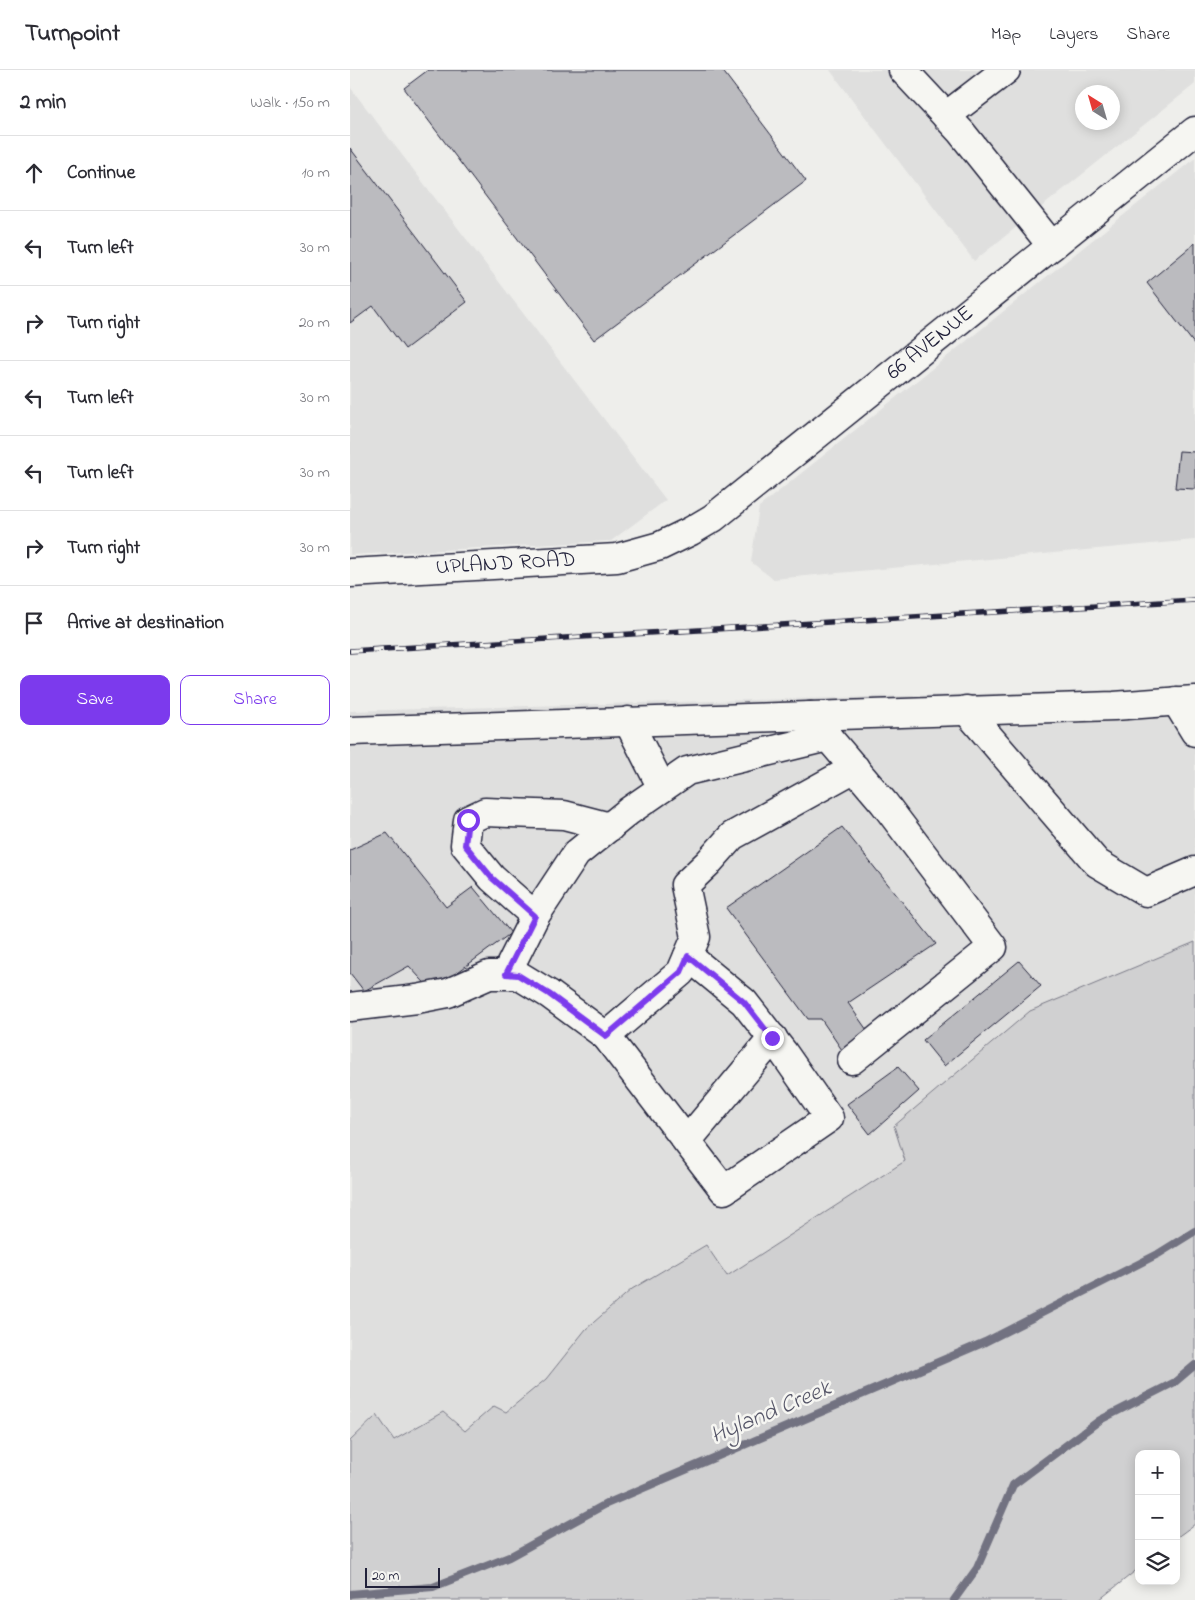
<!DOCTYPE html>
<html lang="en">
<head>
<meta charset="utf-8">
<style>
  :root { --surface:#fff; --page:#f7f7f7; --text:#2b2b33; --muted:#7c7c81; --line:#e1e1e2; --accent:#7c3aed }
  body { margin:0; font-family:"Indie Flower",sans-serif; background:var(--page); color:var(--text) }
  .controls { position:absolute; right:15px; bottom:15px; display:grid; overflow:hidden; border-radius:10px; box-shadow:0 2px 12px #0003 }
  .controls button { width:45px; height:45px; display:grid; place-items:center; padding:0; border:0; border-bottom:1px solid var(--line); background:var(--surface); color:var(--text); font:25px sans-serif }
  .compass { position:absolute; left:725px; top:15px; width:45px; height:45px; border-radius:50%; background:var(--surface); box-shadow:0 2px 12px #0003; rotate:323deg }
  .scale { position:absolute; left:15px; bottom:12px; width:75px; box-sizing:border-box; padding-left:5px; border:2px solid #22223b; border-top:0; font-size:14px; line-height:18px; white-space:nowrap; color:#22223b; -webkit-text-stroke:4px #f6f6f2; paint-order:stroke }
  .stop { position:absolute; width:15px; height:15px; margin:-11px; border:4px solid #7c3aed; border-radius:50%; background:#fff }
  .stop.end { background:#7c3aed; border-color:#fff; box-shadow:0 1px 5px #0008 }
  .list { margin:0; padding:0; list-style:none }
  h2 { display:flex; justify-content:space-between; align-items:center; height:65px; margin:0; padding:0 20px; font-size:21px }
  h2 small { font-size:16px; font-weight:400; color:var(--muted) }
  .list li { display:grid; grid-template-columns:32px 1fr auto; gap:15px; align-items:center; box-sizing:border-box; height:75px; padding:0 20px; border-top:1px solid var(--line) }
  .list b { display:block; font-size:19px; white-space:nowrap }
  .list em { font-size:16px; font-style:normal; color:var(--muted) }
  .actions { display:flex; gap:10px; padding:15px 20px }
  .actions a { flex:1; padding:11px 0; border:1px solid var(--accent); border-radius:10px; text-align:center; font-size:18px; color:var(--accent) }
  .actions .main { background:var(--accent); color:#fff }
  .icon { flex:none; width:28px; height:28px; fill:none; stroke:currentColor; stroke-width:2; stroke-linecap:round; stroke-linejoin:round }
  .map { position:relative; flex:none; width:845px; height:1530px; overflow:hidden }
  header { display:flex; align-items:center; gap:30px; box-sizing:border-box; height:70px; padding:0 25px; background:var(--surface); border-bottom:1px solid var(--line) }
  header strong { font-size:24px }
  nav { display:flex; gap:28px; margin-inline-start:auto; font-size:18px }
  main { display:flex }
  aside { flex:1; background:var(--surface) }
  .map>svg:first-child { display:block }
  .built { fill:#dfdfde; fill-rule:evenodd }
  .green { fill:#d0d0d1; stroke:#797986 }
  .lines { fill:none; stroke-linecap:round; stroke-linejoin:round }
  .stream { stroke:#727281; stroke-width:8 }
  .building { fill:#bbbbbf; stroke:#22223b }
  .minor-casing { stroke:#22223b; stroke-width:31 }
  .minor { stroke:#f6f6f2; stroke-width:28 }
  .rail-casing { stroke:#22223b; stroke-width:5.5 }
  .rail { stroke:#f6f6f2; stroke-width:4; stroke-dasharray:11; stroke-linecap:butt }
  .route { stroke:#7c3aed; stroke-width:6 }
  .labels { text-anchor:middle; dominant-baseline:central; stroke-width:5; stroke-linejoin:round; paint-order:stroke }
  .street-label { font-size:22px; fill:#22223b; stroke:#f6f6f2 }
  .water-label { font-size:24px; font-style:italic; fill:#575769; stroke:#f6f6f2 }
</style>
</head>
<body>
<header>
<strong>Turnpoint</strong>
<nav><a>Map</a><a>Layers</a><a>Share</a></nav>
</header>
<main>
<aside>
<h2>2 min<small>Walk · 150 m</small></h2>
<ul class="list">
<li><svg class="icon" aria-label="ahead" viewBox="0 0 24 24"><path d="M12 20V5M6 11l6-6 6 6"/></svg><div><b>Continue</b></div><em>10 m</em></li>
<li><svg class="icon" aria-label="left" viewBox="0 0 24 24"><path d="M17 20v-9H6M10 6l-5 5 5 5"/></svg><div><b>Turn left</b></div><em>30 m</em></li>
<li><svg class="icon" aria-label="right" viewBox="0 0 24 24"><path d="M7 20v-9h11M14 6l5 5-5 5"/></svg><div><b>Turn right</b></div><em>20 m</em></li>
<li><svg class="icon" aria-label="left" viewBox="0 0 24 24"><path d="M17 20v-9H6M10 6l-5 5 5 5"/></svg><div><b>Turn left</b></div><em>30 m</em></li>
<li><svg class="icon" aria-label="left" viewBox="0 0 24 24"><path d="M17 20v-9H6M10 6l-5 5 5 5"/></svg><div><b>Turn left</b></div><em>30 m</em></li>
<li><svg class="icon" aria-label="right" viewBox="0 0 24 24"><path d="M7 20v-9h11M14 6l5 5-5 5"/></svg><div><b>Turn right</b></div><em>30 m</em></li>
<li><svg class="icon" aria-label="arrive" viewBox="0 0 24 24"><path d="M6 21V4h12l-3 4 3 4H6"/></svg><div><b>Arrive at destination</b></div></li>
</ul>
<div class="actions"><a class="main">Save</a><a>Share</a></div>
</aside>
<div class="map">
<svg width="845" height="1530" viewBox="0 0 845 1530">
  <rect width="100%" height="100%" fill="#eeeeeb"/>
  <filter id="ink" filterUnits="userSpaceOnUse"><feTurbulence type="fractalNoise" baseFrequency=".02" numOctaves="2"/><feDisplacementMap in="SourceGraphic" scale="10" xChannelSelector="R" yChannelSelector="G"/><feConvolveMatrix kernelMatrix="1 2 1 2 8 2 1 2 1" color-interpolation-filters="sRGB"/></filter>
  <g filter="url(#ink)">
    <!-- built -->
    <g class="built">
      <path d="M480 0H845V14L624 191ZM732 22H762V52H732Z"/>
      <polygon points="0,17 316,430 261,471 0,485"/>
      <polygon points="845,88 845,470 423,509 401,492 409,437"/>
      <polygon points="845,618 845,872 839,874 555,1091 377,1206 356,1175 282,1219 236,1259 196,1309 156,1342 144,1336 115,1361 93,1342 44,1370 26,1345 0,1371 0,641"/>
    </g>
    <!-- green -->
    <polygon class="green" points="845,872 845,1454 826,1468 826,1384 789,1384 789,1498 749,1530 0,1530 0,1371 27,1345 44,1370 93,1342 115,1361 144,1336 156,1342 196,1309 236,1259 282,1219 356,1175 377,1206 555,1091 544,1056 680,941"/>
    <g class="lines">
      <!-- stream -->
      <g class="stream">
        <polyline points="0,1524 83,1517 159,1487 256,1434 635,1272 808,1184 845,1161"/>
        <polyline points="604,1530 627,1498 663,1415 750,1350 825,1312 845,1295"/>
      </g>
    </g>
    <!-- building -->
    <g class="building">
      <polygon points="78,0 372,0 456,111 244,270 54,18"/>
      <polygon points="0,78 117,232 55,279 23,236 0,253"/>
      <polygon points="845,173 845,275 797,213"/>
      <polygon points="829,381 845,382 845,419 825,418"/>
      <polygon points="492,757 586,874 498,933 519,963 492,980 471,949 458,949 376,838"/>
      <polygon points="37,763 96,837 123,817 161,863 82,921 59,896 14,921 0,903 0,780"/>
      <polygon points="669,891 691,916 594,996 573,970"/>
      <polygon points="548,997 569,1021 520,1064 497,1034"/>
    </g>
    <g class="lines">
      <!-- minor casing -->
      <g class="minor-casing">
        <g id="minor">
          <polyline points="553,0 611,62 702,176"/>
          <polyline points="596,46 656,0"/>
          <path id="s1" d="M0 503 267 488 310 476 341 461 363 448 845 61"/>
          <polyline points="826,631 845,662"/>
          <polyline points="616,640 747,793 796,822 845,801"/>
          <polyline points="460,646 534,733 643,877 502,990"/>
          <polyline points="278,651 312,718"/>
          <polyline points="0,661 764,636 845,630"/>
          <polyline points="185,846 142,808 115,775 118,750 135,742 214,745 260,757"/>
          <polyline points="156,904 185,846 226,784 279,741 337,701 478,667"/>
          <polyline points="0,937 67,929 98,923 139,905 168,905 199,924 256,966 331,902 346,867 335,815 358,793 382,766 505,698"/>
          <polyline points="256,966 374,1120 479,1048 433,982 394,932 338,886"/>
          <polyline points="337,1071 423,968"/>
        </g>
      </g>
      <!-- minor -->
      <use href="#minor" class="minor"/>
      <!-- rail casing -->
      <g class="rail-casing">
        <polyline id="rail" points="0,581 845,530"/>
      </g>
      <!-- rail -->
      <use href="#rail" class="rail"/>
    </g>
  </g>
  <g class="lines" filter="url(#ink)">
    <!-- route -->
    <polyline class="route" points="118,750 115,775 142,808 185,846 156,904 168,905 199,924 256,966 331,902 338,886 394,932 422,968"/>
  </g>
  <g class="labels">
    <!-- street labels -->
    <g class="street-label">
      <text stroke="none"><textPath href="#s1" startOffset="651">66 AVENUE</textPath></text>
      <text stroke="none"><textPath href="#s1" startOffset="156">UPLAND ROAD</textPath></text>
    </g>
    <!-- water labels -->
    <g class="water-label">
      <text transform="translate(421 1343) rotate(-23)">Hyland Creek</text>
    </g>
  </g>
</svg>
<div class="controls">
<button>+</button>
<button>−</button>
<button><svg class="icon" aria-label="layers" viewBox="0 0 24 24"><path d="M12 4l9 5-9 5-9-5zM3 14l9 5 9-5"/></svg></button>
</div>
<svg class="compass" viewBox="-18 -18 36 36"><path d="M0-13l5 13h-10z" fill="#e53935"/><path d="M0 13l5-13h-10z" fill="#7c7c81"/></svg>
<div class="scale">20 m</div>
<div class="stop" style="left:118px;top:750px"></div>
<div class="stop end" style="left:422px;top:968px"></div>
</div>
</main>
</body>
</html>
